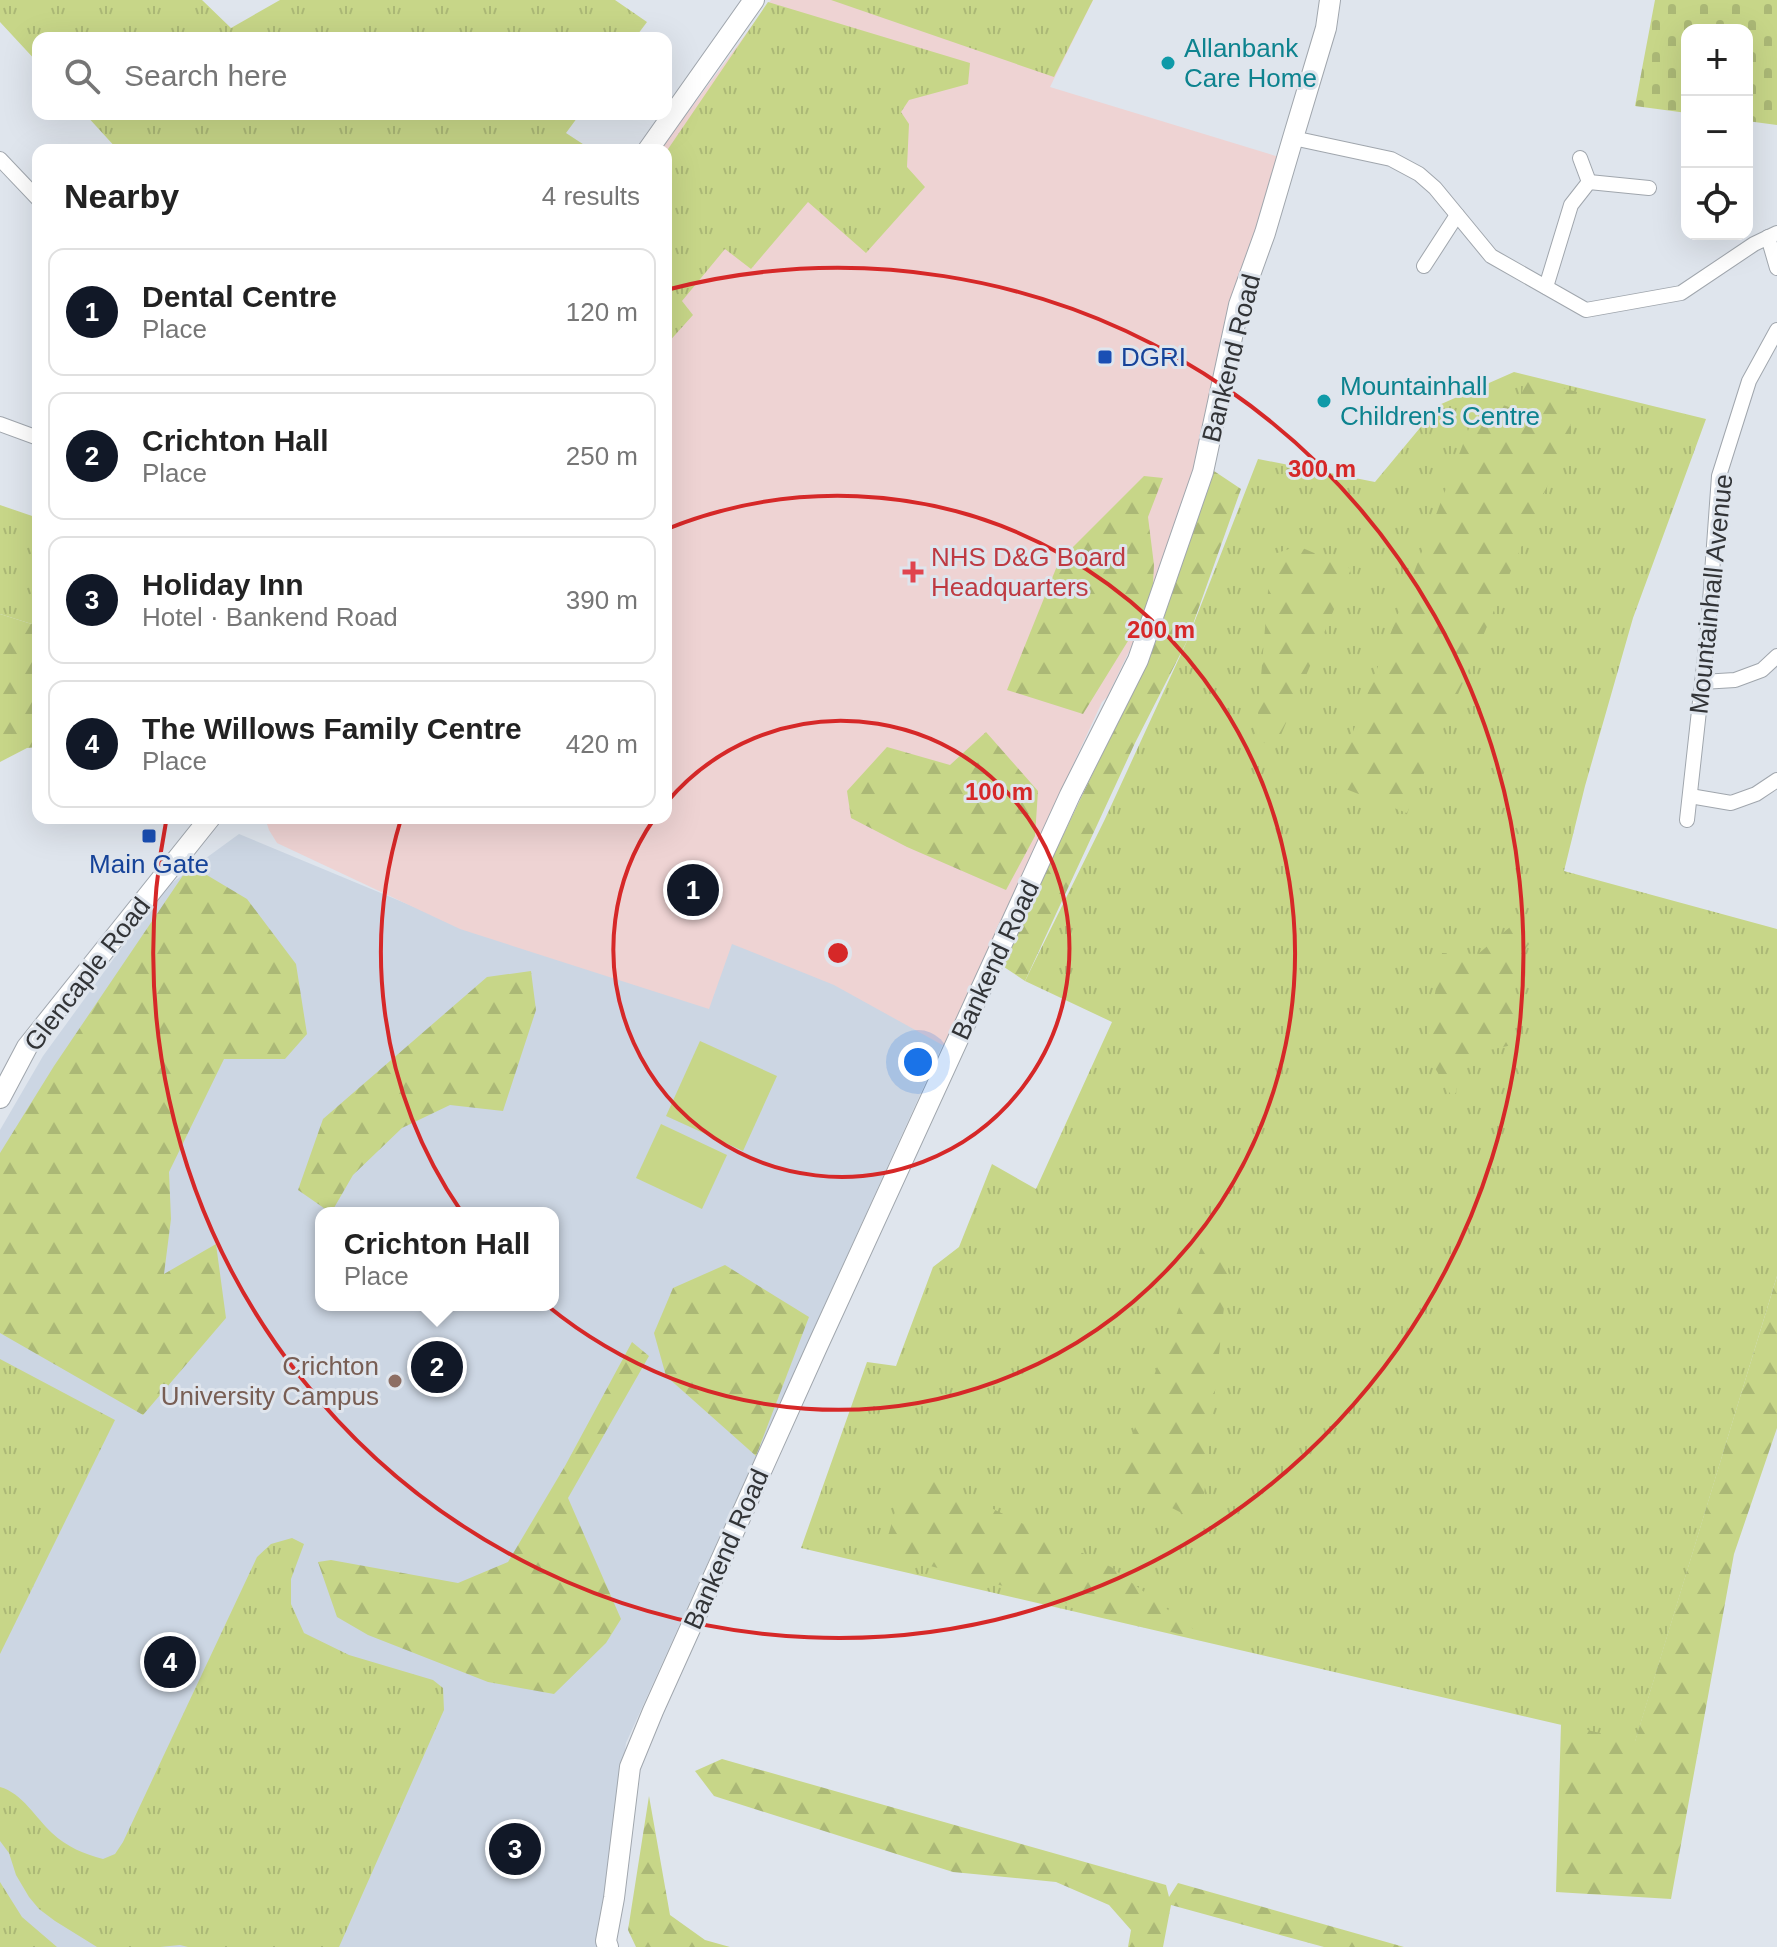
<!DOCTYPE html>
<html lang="en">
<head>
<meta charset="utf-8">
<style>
  :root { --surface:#fff; --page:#f6f6f6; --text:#222; --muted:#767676; --line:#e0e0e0; --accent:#111827 }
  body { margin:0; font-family:Arial,sans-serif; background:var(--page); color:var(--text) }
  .controls { position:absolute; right:24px; top:24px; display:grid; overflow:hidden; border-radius:16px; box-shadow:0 8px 32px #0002 }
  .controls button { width:72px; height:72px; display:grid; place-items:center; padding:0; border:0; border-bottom:2px solid var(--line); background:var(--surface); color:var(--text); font:40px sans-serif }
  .you { position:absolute; left:918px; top:1062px; width:28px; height:28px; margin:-20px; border:6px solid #fff; border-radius:50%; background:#1a73e8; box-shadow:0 0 0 12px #1a73e833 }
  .badge { display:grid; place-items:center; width:52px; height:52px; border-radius:50%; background:var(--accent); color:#fff; font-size:26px; font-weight:700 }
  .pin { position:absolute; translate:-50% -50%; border:4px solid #fff; box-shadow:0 2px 8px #0006 }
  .popup { position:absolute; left:315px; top:1207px; width:244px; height:104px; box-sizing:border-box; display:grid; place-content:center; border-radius:16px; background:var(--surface); filter:drop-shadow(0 2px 6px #0005); font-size:26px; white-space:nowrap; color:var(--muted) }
  .popup b { font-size:30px; color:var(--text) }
  .popup::after { content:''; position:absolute; left:50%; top:100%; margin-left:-16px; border:16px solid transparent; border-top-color:var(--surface) }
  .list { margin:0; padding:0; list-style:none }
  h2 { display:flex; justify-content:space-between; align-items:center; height:104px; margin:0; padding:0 32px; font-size:34px }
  h2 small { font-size:26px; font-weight:400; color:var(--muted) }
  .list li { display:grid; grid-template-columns:52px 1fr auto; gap:24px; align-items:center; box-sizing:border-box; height:128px; margin:0 16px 16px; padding:0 16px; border:2px solid var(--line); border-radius:16px }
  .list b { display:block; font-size:30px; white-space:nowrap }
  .list p { margin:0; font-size:26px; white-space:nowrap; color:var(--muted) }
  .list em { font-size:26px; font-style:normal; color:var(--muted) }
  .icon { flex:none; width:44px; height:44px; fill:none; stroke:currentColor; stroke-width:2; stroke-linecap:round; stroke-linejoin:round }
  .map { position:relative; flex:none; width:1777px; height:1947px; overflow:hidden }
  .search { position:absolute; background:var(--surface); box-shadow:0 8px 32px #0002; left:32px; top:32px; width:640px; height:88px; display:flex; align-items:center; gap:20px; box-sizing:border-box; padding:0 28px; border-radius:16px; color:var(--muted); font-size:30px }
  .panel { position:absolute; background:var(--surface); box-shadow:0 8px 32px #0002; left:32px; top:144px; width:640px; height:680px; border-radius:16px }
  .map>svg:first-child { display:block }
  .built { fill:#ccd6e3; fill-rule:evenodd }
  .medical { fill:#eed3d3 }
  .grass { fill:url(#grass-tufts) }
  .forest { fill:url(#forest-firs) }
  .cemetery { fill:url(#cemetery-stones) }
  .pitch { fill:#c7d688 }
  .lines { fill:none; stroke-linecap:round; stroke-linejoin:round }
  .street-casing { stroke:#a0a6ad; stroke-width:16 }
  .secondary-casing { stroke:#a0a6ad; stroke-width:22 }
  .street { stroke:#fff; stroke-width:14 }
  .secondary { stroke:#fff; stroke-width:20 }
  .ring { fill:none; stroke:#d62828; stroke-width:4 }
  .culture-dot { fill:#0f9aa8; stroke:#dfe5ed; stroke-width:3 }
  .transit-dot { fill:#1a4fb4; stroke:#dfe5ed; stroke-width:3 }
  .health-dot { fill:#e0444e; stroke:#dfe5ed; stroke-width:3 }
  .education-dot { fill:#8d6e63; stroke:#dfe5ed; stroke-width:3 }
  .labels { text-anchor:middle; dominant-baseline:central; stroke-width:6; stroke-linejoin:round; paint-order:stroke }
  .culture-label { font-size:26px; fill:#0d838f; stroke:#dfe5ed; text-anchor:start }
  .transit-label { font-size:26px; fill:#164399; stroke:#dfe5ed; text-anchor:start }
  .street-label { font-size:26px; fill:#323437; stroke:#dfe5ed }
  .health-label { font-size:26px; fill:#be3a42; stroke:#dfe5ed; text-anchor:start }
  .education-label { font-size:26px; fill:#785e54; stroke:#dfe5ed; text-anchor:end }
  .centre { fill:#d62828; stroke:#dfe5ed; stroke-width:4 }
  .ring-label { font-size:24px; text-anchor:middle; font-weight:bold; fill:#d62828; stroke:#dfe5ed; stroke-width:6; stroke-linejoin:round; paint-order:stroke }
</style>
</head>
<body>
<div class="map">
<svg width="1777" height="1947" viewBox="0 0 1777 1947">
  <defs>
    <pattern id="grass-tufts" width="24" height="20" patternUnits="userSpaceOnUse" patternTransform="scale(2)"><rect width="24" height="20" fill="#c7d688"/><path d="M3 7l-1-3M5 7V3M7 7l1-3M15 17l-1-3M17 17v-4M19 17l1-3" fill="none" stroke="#abb876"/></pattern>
    <pattern id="forest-firs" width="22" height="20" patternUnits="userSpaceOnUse" patternTransform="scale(2)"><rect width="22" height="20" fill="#c7d688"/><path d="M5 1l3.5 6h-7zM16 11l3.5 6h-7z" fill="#abb876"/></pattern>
    <pattern id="cemetery-stones" width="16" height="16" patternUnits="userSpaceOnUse" patternTransform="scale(2)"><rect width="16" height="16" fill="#c7d688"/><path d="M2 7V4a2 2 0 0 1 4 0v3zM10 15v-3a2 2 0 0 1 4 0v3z" fill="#abb876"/></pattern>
  </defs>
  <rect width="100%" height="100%" fill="#dfe5ed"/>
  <!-- built -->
  <path class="built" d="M666 818 943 1044 626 1743 604 1907 606 1947H0V1130L43 1056 165 888 239 834 453 923ZM321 1213H553V1305H321Z"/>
  <!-- medical -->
  <polygon class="medical" points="771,0 1093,0 1050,87 1279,157 1183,510 1137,635 1107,697 1102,702 1071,769 1017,906 946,1047 834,985 732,944 709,1009 460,929 277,843 269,830 265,818 666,818 666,150 660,150"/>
  <!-- grass -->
  <g class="grass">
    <polygon points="0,0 202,0 231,28 280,0 615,0 647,22 635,38 38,38 38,63 0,22"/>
    <polygon points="831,0 1093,0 1054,77"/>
    <polygon points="768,2 970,63 968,84 909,100 901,112 909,124 907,167 925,187 866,253 808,202 751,269 725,249 682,301 693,315 666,345 666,152"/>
    <polygon points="85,114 580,114 566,133 592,150 118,150"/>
    <polygon points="1514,372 1706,419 1633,618 1585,786 1564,871 1777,929 1777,1276 1635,1742 801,1548 867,1362 896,1366 933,1267 959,1247 992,1164 1036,1189 1112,1022 1025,981 1105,819 1187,641 1258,459 1375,482 1439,405"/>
    <polygon points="0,505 38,518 38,626 0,614"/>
    <polygon points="0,1359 115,1420 0,1654"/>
    <path d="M292 1538 304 1544 291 1579V1604L304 1633 349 1655 433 1680 443 1688 444 1710 339 1947H188L180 1945 160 1947H97L55 1921 39 1909 29 1897 16 1875 9 1853 0 1841V1787C22 1793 36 1818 52 1833 67 1847 84 1854 103 1859L115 1854 123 1842 257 1557 271 1544Z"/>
    <polygon points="0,1882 22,1917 57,1947 0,1947"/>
  </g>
  <!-- forest -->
  <g class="forest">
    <polygon points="1524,377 1577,392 1568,438 1407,813 1333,784 1481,397 1520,411"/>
    <polygon points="1211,469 1241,489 1187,641 1135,743 1025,981 1001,965 1157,639"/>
    <polygon points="1144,476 1163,478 1148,517 1154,565 1152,602 1083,714 1007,690 1059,561"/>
    <polygon points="1298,546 1351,569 1275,749 1256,738 1271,555"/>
    <polygon points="0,614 38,626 38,747 27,748 0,762"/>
    <polygon points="986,732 1038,791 1035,836 1006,890 907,847 851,818 847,791 887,747 950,765"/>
    <polygon points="190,865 247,899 296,964 307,1034 285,1059 224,1059 169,1172 171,1219 164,1274 216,1244 226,1318 143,1415 0,1333 0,1153 54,1066"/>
    <polygon points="1549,918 1517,960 1512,1045 1472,1054 1459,1070 1455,1102 1425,1051 1442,953 1478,954 1510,927"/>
    <polygon points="531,971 536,1010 503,1111 450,1105 402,1128 353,1175 331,1213 298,1190 323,1119 487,977"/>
    <polygon points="1205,1237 1231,1241 1201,1523 1116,1479"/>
    <polygon points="725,1265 809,1317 756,1456 666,1376 654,1333 673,1288"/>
    <polygon points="1777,1276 1777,1428 1734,1554 1671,1899 1556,1892 1561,1724 1635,1741"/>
    <polygon points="632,1342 649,1356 568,1498 621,1619 606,1643 554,1694 488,1682 368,1635 337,1617 318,1562 331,1560 458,1583 508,1562 565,1466"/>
    <polygon points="924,1475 1111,1567 1212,1643 883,1553 903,1485"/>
    <polygon points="722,1759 1166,1885 1169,1897 1178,1883 1404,1947 1324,1947 1171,1905 1163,1947 1128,1947 1131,1930 1109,1905 1056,1882 953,1872 714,1796 695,1771"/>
    <polygon points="649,1796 670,1915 705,1940 730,1947 636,1947 628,1930"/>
  </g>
  <!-- cemetery -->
  <polygon class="cemetery" points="1655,0 1777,0 1777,125 1747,121 1747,30 1687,30 1687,113 1635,106"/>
  <!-- pitch -->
  <g class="pitch">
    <polygon points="700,1041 777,1076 743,1151 666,1116"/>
    <polygon points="661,1124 727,1155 702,1209 636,1178"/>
  </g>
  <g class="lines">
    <!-- street casing -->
    <g class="street-casing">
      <g id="street">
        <polyline points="1293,138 1391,159 1419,174 1435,188 1491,256 1586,310 1681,293 1754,244 1777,233"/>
        <polyline points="1580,158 1589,182"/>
        <polyline points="0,159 38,199"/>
        <polyline points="1768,237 1777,268"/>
        <polyline points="1424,266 1457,215"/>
        <polyline points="1546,287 1571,205 1589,182 1649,188"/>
        <polyline points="0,424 38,438"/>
        <polyline points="1702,682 1735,680 1762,670 1777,656"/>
        <polyline points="1690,796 1731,803 1756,794 1777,780"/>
        <polyline points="1687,820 1708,629 1719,476 1749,381 1777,330"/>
      </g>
    </g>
    <!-- secondary casing -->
    <g class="secondary-casing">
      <g id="secondary">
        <polyline points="648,150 754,0"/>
        <polyline points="0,1098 27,1047 210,818"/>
        <polyline points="608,1947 606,1941 614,1898 630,1767 653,1711 817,1347 1070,795 1138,660 1203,472 1239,305 1265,233 1293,138 1326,28 1330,0"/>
      </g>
    </g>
    <!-- street -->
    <use href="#street" class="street"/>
    <!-- secondary -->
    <use href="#secondary" class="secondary"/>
  </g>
  <!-- distance rings -->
  <g class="ring">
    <path d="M667 802A228 228 0 1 1 654 819"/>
    <path d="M667 529A457 457 0 1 1 401 819"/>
    <path d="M666 290A685 685 0 1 1 166 822"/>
  </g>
  <!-- markers -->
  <g class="culture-dot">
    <circle cx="1168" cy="63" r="8"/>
    <circle cx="1324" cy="401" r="8"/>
  </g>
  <g class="transit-dot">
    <rect x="1097" y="349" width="16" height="16" rx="4"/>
    <rect x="141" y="828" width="16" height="16" rx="4"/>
  </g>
  <path class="health-dot" d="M909 560h8v8h8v8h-8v8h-8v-8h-8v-8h8z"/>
  <circle class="education-dot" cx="395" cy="1381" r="8"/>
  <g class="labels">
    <!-- culture labels -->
    <g class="culture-label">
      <text x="1184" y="48">Allanbank<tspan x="1184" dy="30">Care Home</tspan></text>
      <text x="1340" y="386">Mountainhall<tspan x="1340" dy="30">Children's Centre</tspan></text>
    </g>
    <!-- transit labels -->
    <g class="transit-label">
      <text x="1121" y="357">DGRI</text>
      <text x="149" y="864" text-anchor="middle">Main Gate</text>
    </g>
    <!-- street labels -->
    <g class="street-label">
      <text transform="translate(1231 358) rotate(-76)">Bankend Road</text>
      <text transform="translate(1711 594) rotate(-84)">Mountainhall Avenue</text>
      <text transform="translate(995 960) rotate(-65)">Bankend Road</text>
      <text transform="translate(87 974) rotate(-52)">Glencaple Road</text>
      <text transform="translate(726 1549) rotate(-66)">Bankend Road</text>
    </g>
    <!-- health labels -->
    <g class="health-label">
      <text x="931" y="557">NHS D&amp;G Board<tspan x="931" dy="30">Headquarters</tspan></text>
    </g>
    <!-- education labels -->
    <g class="education-label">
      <text x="379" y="1366">Crichton<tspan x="379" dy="30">University Campus</tspan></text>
    </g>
  </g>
  <circle cx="838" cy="953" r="12" class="centre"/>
  <g class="ring-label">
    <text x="1322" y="477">300 m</text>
    <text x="1161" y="638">200 m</text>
    <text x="999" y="800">100 m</text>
  </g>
</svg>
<div class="controls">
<button>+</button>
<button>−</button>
<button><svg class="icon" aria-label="locate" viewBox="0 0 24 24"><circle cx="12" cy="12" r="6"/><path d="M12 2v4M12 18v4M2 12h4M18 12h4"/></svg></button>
</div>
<div class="you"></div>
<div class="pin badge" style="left:693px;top:890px">1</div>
<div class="pin badge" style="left:437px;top:1367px">2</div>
<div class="popup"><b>Crichton Hall</b>Place</div>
<div class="pin badge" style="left:515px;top:1849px">3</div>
<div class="pin badge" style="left:170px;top:1662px">4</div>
<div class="search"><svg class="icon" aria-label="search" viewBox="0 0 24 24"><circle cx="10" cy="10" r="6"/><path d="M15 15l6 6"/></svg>Search here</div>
<section class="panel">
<h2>Nearby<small>4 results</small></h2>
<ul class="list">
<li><span class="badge">1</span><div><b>Dental Centre</b><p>Place</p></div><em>120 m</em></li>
<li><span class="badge">2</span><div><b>Crichton Hall</b><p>Place</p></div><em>250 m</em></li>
<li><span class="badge">3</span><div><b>Holiday Inn</b><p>Hotel · Bankend Road</p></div><em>390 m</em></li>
<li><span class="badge">4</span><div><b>The Willows Family Centre</b><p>Place</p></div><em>420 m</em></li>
</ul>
</section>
</div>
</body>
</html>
